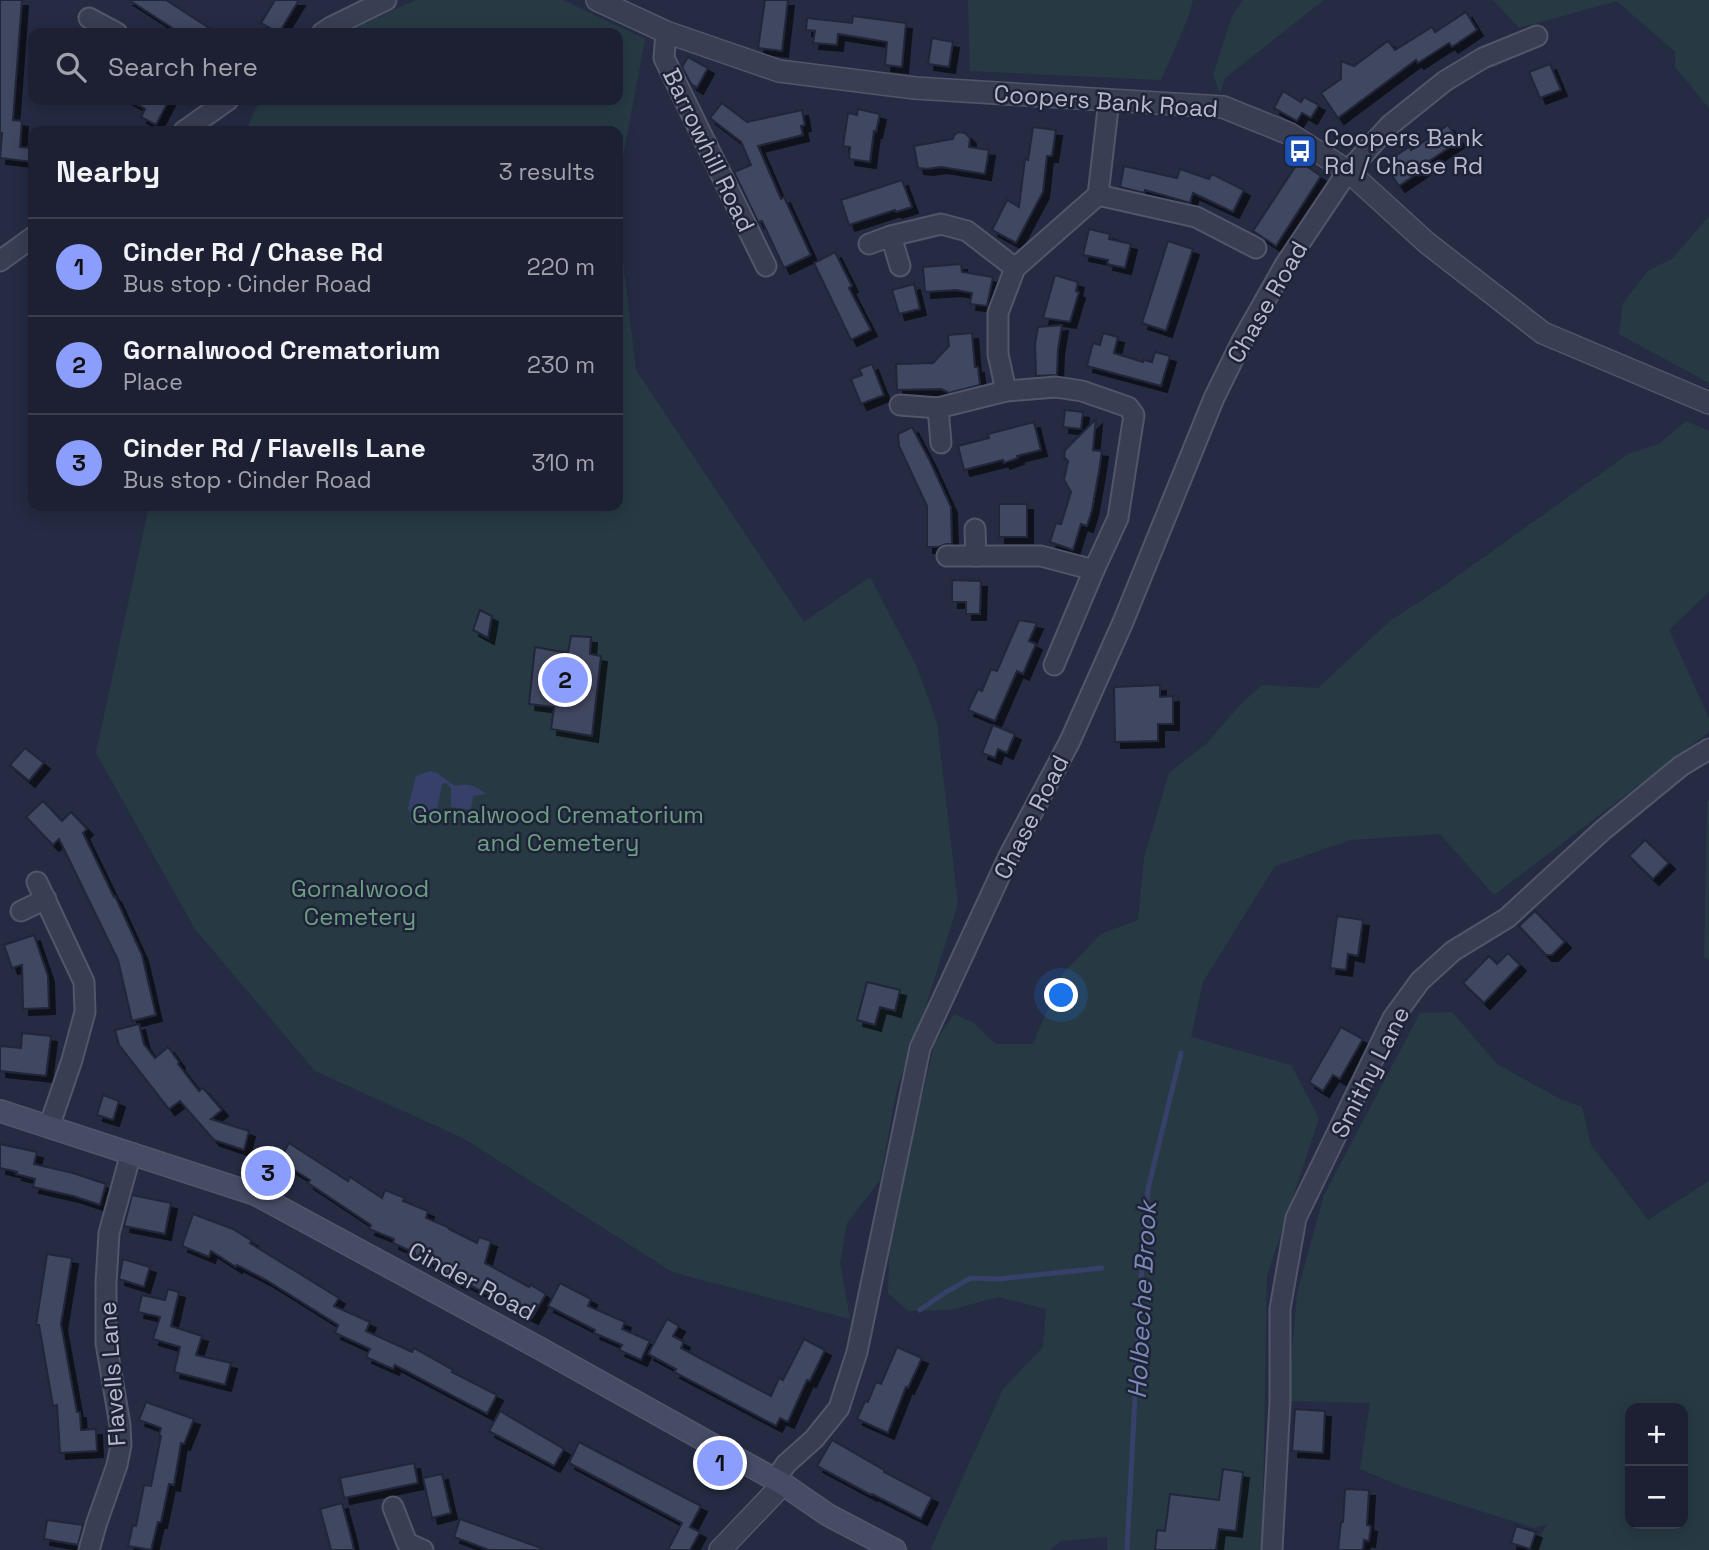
<!DOCTYPE html>
<html lang="en">
<head>
<meta charset="utf-8">
<style>
  :root { --surface:#1c2032; --page:#25283a; --text:#f1f3f6; --muted:#a0a3ac; --line:#3a3e4d; --accent:#8b9efd }
  body { margin:0; font-family:"Space Grotesk",sans-serif; background:var(--page); color:var(--text) }
  .controls { position:absolute; right:21px; bottom:21px; display:grid; overflow:hidden; border-radius:14px; box-shadow:0 4px 18px #0003 }
  .controls button { width:63px; height:63px; display:grid; place-items:center; padding:0; border:0; border-bottom:2px solid var(--line); background:var(--surface); color:var(--text); font:35px sans-serif }
  .you { position:absolute; left:1062px; top:996px; width:24px; height:24px; margin:-18px; border:5px solid #fff; border-radius:50%; background:#1a73e8; box-shadow:0 0 0 10px #1a73e833 }
  .badge { display:grid; place-items:center; width:46px; height:46px; border-radius:50%; background:var(--accent); color:#111; font-size:23px; font-weight:700 }
  .pin { position:absolute; translate:-50% -50%; border:4px solid #fff; box-shadow:0 2px 7px #0006 }
  .list { margin:0; padding:0; list-style:none }
  h2 { display:flex; justify-content:space-between; align-items:center; height:91px; margin:0; padding:0 28px; font-size:30px }
  h2 small { font-size:23px; font-weight:400; color:var(--muted) }
  .list li { display:grid; grid-template-columns:46px 1fr auto; gap:21px; align-items:center; box-sizing:border-box; height:98px; padding:0 28px; border-top:2px solid var(--line) }
  .list b { display:block; font-size:26px; white-space:nowrap }
  .list p { margin:0; font-size:23px; white-space:nowrap; color:var(--muted) }
  .list em { font-size:23px; font-style:normal; color:var(--muted) }
  .icon { flex:none; width:38px; height:38px; fill:none; stroke:currentColor; stroke-width:2; stroke-linecap:round; stroke-linejoin:round }
  .map { position:relative; flex:none; width:1709px; height:1550px; overflow:hidden }
  .search { position:absolute; background:var(--surface); box-shadow:0 4px 18px #0003; left:28px; top:28px; width:595px; height:77px; display:flex; align-items:center; gap:18px; box-sizing:border-box; padding:0 24px; border-radius:14px; color:var(--muted); font-size:26px }
  .panel { position:absolute; background:var(--surface); box-shadow:0 4px 18px #0003; left:28px; top:126px; width:595px; height:385px; border-radius:14px }
  .map>svg:first-child { display:block }
  .green { fill:#273a44; fill-rule:evenodd }
  .water { fill:#364069 }
  .lines { fill:none; stroke-linecap:round; stroke-linejoin:round }
  .stream { stroke:#364069; stroke-width:5 }
  .building { fill:#3f4660; stroke:#20253a; stroke-width:2; filter:url(#shadow) }
  .minor-casing { stroke:#52566a; stroke-width:23 }
  .tertiary-casing { stroke:#52566a; stroke-width:24 }
  .secondary-casing { stroke:#52566a; stroke-width:24 }
  .minor { stroke:#393e53; stroke-width:19 }
  .tertiary { stroke:#393e53; stroke-width:21 }
  .secondary { stroke:#474c66; stroke-width:21 }
  .labels { text-anchor:middle; dominant-baseline:central; stroke-width:5; stroke-linejoin:round; paint-order:stroke }
  .street-label { font-size:24px; fill:#b7bacc; stroke:#1e2338 }
  .poi-label { font-size:24px; fill:#b7bacc; stroke:#1e2338; text-anchor:start }
  .park-label { font-size:24px; fill:#6c9f83; stroke:#1e2338 }
  .water-label { font-size:26px; font-style:italic; fill:#7c89b5; stroke:#1e2338 }
</style>
</head>
<body>
<div class="map">
<svg width="1709" height="1550" viewBox="0 0 1709 1550">
  <defs>
    <filter id="shadow"><feDropShadow dx="6" dy="6" stdDeviation="0" flood-color="#0009"/></filter>
  </defs>
  <rect width="100%" height="100%" fill="#252b43"/>
  <!-- green -->
  <g class="green">
    <polygon points="416,0 563,0 645,39 618,184 618,131 245,131 260,100 618,100 618,33 343,33"/>
    <polygon points="968,0 1193,0 1188,18 1161,80 970,71"/>
    <polygon points="1243,0 1324,0 1225,78 1220,93 1213,75 1232,16"/>
    <polygon points="1493,0 1709,0 1709,108 1675,67 1675,52 1617,1 1519,28"/>
    <polygon points="1709,216 1709,383 1619,334 1623,303 1649,270 1673,258"/>
    <polygon points="618,219 636,370 804,622 870,577 917,667 937,723 958,904 921,1021 897,1088 880,1180 847,1223 840,1263 850,1319 672,1272 465,1139 315,1071 195,929 96,753 149,506 618,506"/>
    <polygon points="1686,421 1709,431 1709,592 1669,630 1709,718 1709,732 1494,895 1440,834 1351,840 1275,866 1203,982 1191,1037 1291,1065 1319,1118 1267,1276 1262,1550 1107,1550 1107,1537 1061,1541 1050,1550 934,1550 931,1548 1003,1389 1043,1347 1046,1309 998,1297 950,1310 908,1311 888,1293 890,1229 935,1042 954,1014 974,1023 995,1044 1033,1044 1062,974 1101,934 1138,920 1144,858 1169,773 1207,743 1242,703 1262,685 1318,688 1390,621 1448,583 1628,454 1659,444"/>
    <polygon points="1709,800 1709,960 1704,957 1707,802"/>
    <path d="M1452 1012 1497 1064 1560 1099 1582 1107 1591 1145 1648 1220 1709 1181V1550H1530L1548 1524 1535 1528 1401 1486 1360 1469 1370 1403 1288 1401 1297 1293 1324 1195 1420 1013ZM1630 1408H1683V1524H1630Z"/>
  </g>
  <!-- water -->
  <path class="water" d="M430 771 437 773 455 786C468 783 475 785 486 794L473 796 471 810 451 807V788L446 783 442 784 435 822C427 825 418 828 410 822L411 816 408 808 416 776Z"/>
  <g class="lines">
    <!-- stream -->
    <g class="stream">
      <polyline points="920,1310 946,1292 971,1278 998,1279 1102,1268"/>
      <polyline points="1127,1550 1143,1246 1148,1189 1181,1053"/>
    </g>
  </g>
  <!-- building -->
  <g class="building">
    <polygon points="0,0 22,0 13,120 22,121 20,147 33,148 32,162 0,158 2,133 0,133"/>
    <polygon points="129,0 166,0 217,33 180,33"/>
    <polygon points="275,0 299,0 279,33 261,23"/>
    <polygon points="765,0 788,0 782,51 758,48"/>
    <polygon points="1466,12 1477,30 1452,47 1449,43 1418,63 1416,60 1338,118 1321,93 1341,79 1341,61 1354,66 1388,41 1395,50 1432,27 1435,32"/>
    <polygon points="853,16 906,23 902,67 885,65 887,42 838,34 837,45 813,43 815,31 806,30 807,18 852,23"/>
    <polygon points="932,38 953,42 949,67 928,64"/>
    <polygon points="688,57 708,68 697,88 691,84 682,67"/>
    <polygon points="1550,64 1561,90 1540,98 1529,72"/>
    <polygon points="1283,91 1301,102 1304,97 1319,105 1311,118 1302,113 1297,121 1274,108"/>
    <polygon points="129,100 169,100 156,125 141,117 145,109"/>
    <polygon points="722,103 747,122 802,110 805,125 801,126 803,135 758,146 781,199 784,197 811,255 784,268 762,221 758,222 734,172 751,165 741,142 710,118"/>
    <polygon points="858,109 880,114 876,132 874,131 870,162 849,159 850,147 843,146 848,113 857,115"/>
    <polygon points="1448,125 1459,141 1422,166 1424,169 1399,186 1386,167 1395,161 1392,158 1409,147 1411,150"/>
    <polygon points="1033,127 1056,130 1052,156 1047,156 1043,192 1016,243 992,230 1007,200 1019,207 1025,159 1028,160"/>
    <polygon points="959,132 965,133 970,138 969,147 989,150 985,174 941,167 927,169 918,168 914,146 953,139 954,135"/>
    <polygon points="1299,161 1321,176 1276,246 1253,231"/>
    <polygon points="1124,166 1177,178 1180,169 1209,179 1212,174 1244,190 1233,212 1193,193 1190,203 1145,190 1144,193 1120,187"/>
    <polygon points="902,180 912,207 896,212 895,210 849,225 841,200"/>
    <polygon points="1089,229 1110,234 1109,239 1131,244 1125,268 1107,264 1108,260 1083,255"/>
    <polygon points="1168,241 1193,249 1166,331 1142,323"/>
    <polygon points="835,252 852,286 849,288 871,330 851,340 814,263"/>
    <polygon points="961,264 962,272 993,277 987,306 970,304 972,293 956,290 925,292 923,267"/>
    <polygon points="1055,275 1078,282 1076,291 1079,292 1070,322 1043,318"/>
    <polygon points="914,284 920,309 899,314 892,290"/>
    <polygon points="1062,325 1058,349 1057,375 1036,376 1035,344 1038,327"/>
    <polygon points="972,333 975,367 978,367 980,385 949,393 941,389 897,390 896,364 933,363 949,346 948,335"/>
    <polygon points="1103,333 1118,337 1114,353 1143,362 1144,360 1152,362 1155,352 1170,356 1161,386 1087,366 1093,343 1100,345"/>
    <polygon points="872,364 884,395 861,404 851,379 862,375 859,369"/>
    <polygon points="1065,410 1083,412 1081,429 1063,427"/>
    <polygon points="1096,419 1093,450 1102,451 1099,471 1092,510 1087,526 1081,524 1073,550 1050,542 1056,523 1061,524 1071,492 1064,480 1068,461 1064,457 1065,450"/>
    <polygon points="1034,422 1041,450 1017,456 1018,458 1004,463 1003,460 964,470 958,446 989,438 988,434"/>
    <polygon points="912,427 930,461 951,507 952,544 946,544 939,547 927,547 927,506 899,446 898,434"/>
    <rect x="999" y="504" width="28" height="33"/>
    <polygon points="952,580 981,581 980,614 966,614 966,602 952,602"/>
    <polygon points="480,610 492,616 488,638 473,630"/>
    <polygon points="1019,620 1037,623 1029,641 1036,644 1023,674 1017,671 995,721 968,710 978,689 982,691 991,669 997,671"/>
    <polygon points="571,636 591,637 590,654 601,656 592,736 551,729 554,707 529,704 535,647 568,653"/>
    <polygon points="1160,685 1160,697 1173,696 1173,724 1158,724 1158,741 1115,742 1114,687"/>
    <polygon points="993,725 1015,734 1007,753 998,749 995,758 982,753"/>
    <polygon points="25,748 44,763 29,781 10,765"/>
    <polygon points="43,801 62,821 71,812 87,829 83,833 114,897 115,896 142,955 156,1015 132,1021 118,960 59,839 53,845 26,817"/>
    <polygon points="1645,840 1669,863 1653,879 1629,856"/>
    <polygon points="1535,911 1565,942 1552,955 1546,955 1519,926"/>
    <polygon points="1337,916 1363,920 1358,956 1348,954 1346,970 1330,968"/>
    <polygon points="34,935 48,976 49,1008 23,1009 22,965 12,968 4,945"/>
    <polygon points="1508,953 1520,965 1484,1003 1463,983 1489,956 1497,964"/>
    <polygon points="867,982 900,990 895,1011 880,1007 875,1025 857,1020"/>
    <polygon points="139,1024 144,1044 155,1058 168,1047 179,1062 178,1064 199,1091 203,1088 222,1110 211,1119 249,1131 244,1150 214,1140 180,1101 169,1109 119,1045 115,1030"/>
    <polygon points="1341,1027 1363,1039 1340,1079 1333,1075 1323,1091 1309,1082"/>
    <polygon points="22,1033 51,1036 46,1076 0,1071 0,1046 21,1048"/>
    <polygon points="103,1095 119,1101 113,1120 97,1115"/>
    <polygon points="289,1143 348,1181 350,1177 382,1198 385,1190 405,1198 403,1201 428,1211 426,1218 450,1228 449,1229 477,1243 479,1237 491,1241 485,1263 529,1287 531,1285 546,1294 532,1318 462,1281 461,1284 435,1270 437,1265 414,1255 415,1253 393,1243 394,1239 369,1229 371,1225 308,1183 310,1180 279,1161"/>
    <polygon points="0,1144 37,1152 34,1164 73,1173 106,1184 100,1205 73,1196 33,1187 35,1179 16,1174 17,1172 0,1168"/>
    <polygon points="132,1195 171,1203 165,1234 124,1226"/>
    <polygon points="193,1214 233,1229 252,1241 250,1243 339,1298 334,1306 370,1322 366,1331 412,1352 414,1348 453,1370 452,1372 497,1395 487,1414 395,1365 393,1369 366,1357 370,1349 335,1333 338,1325 266,1280 237,1265 236,1267 211,1251 209,1257 182,1246"/>
    <polygon points="47,1254 72,1258 61,1324 77,1412 80,1412 81,1430 96,1429 97,1451 60,1453 57,1405 53,1406 39,1325 36,1325"/>
    <polygon points="123,1259 150,1267 144,1287 119,1279"/>
    <polygon points="560,1283 591,1299 588,1306 625,1322 622,1329 650,1341 641,1360 619,1350 622,1345 594,1333 595,1330 548,1306"/>
    <polygon points="168,1289 179,1292 171,1326 202,1336 196,1355 231,1363 225,1385 174,1372 180,1347 153,1339 160,1317 138,1312 142,1295 165,1300"/>
    <polygon points="667,1319 679,1326 673,1336 684,1342 681,1348 771,1396 779,1378 783,1380 804,1339 825,1350 810,1381 807,1380 788,1422 780,1418 776,1426 674,1372 676,1369 648,1354"/>
    <polygon points="897,1347 922,1358 908,1388 906,1387 888,1433 857,1419 865,1401 868,1402 876,1382 881,1384"/>
    <polygon points="146,1402 194,1419 184,1444 181,1443 174,1485 169,1484 161,1522 158,1522 151,1550 128,1546 133,1525 136,1526 144,1485 151,1486 161,1436 159,1435 161,1428 139,1420"/>
    <polygon points="1295,1409 1325,1411 1323,1453 1292,1451"/>
    <polygon points="500,1411 564,1449 554,1466 489,1431"/>
    <polygon points="832,1440 884,1470 884,1472 932,1497 921,1519 872,1494 871,1495 817,1466"/>
    <polygon points="579,1442 701,1506 690,1527 700,1532 690,1550 668,1550 682,1523 569,1463"/>
    <polygon points="414,1463 418,1483 344,1498 340,1478"/>
    <polygon points="1223,1469 1243,1472 1236,1531 1219,1529 1216,1550 1155,1550 1157,1530 1165,1531 1170,1494 1219,1500"/>
    <polygon points="442,1474 451,1513 432,1518 423,1478"/>
    <polygon points="1345,1489 1369,1490 1367,1525 1371,1526 1369,1541 1364,1540 1363,1550 1338,1550 1341,1522 1343,1522"/>
    <polygon points="342,1503 351,1536 354,1550 331,1550 329,1542 320,1509"/>
    <polygon points="460,1519 541,1548 541,1550 489,1550 454,1537"/>
    <polygon points="47,1520 83,1525 78,1545 44,1539"/>
    <polygon points="1516,1526 1536,1532 1530,1549 1511,1543"/>
  </g>
  <g class="lines">
    <!-- minor casing -->
    <g class="minor-casing">
      <g id="minor">
        <polyline points="89,18 117,33"/>
        <polyline points="666,32 664,58 766,266"/>
        <polyline points="322,33 331,27 386,0"/>
        <polyline points="184,131 228,100"/>
        <polyline points="1098,195 1196,217 1256,248"/>
        <polyline points="891,236 900,266"/>
        <polyline points="869,244 891,236 941,224 967,231 1015,268"/>
        <polyline points="0,261 33,237"/>
        <polyline points="1006,391 998,354 998,313 1015,268 1098,195 1109,100"/>
        <polyline points="900,405 938,408 1006,391 1056,387 1082,391 1128,407 1134,415 1118,518 1094,570 1054,665"/>
        <polyline points="938,408 941,443"/>
        <polyline points="975,529 976,556"/>
        <polyline points="947,556 1041,556 1094,570"/>
        <polyline points="37,882 84,982 85,1012 72,1060 49,1127"/>
        <polyline points="21,911 46,899"/>
        <polyline points="775,1480 786,1464 814,1439 839,1408 857,1352 920,1048 1008,858 1070,741 1123,622 1214,398 1241,343 1285,265 1348,171 1390,125 1445,81 1483,58 1537,36"/>
        <polyline points="393,1507 407,1543 423,1550"/>
        <polyline points="89,1550 97,1522 117,1465 121,1445 120,1425 106,1343 106,1283 109,1233 131,1153"/>
        <polyline points="1272,1550 1280,1402 1280,1309 1296,1218 1393,1018 1420,981 1453,951 1507,918 1603,830 1681,766 1709,749"/>
      </g>
    </g>
    <!-- tertiary casing -->
    <g class="tertiary-casing">
      <g id="tertiary">
        <polyline points="597,0 666,32 779,71 915,88 1223,107 1290,134 1348,171 1427,243 1543,333 1709,403"/>
        <polyline points="720,1550 783,1484"/>
      </g>
    </g>
    <!-- secondary casing -->
    <g class="secondary-casing">
      <polyline id="secondary" points="0,1111 255,1194 541,1349 783,1484 828,1515 895,1550"/>
    </g>
    <!-- minor -->
    <use href="#minor" class="minor"/>
    <!-- tertiary -->
    <use href="#tertiary" class="tertiary"/>
    <!-- secondary -->
    <use href="#secondary" class="secondary"/>
  </g>
  <!-- icons -->
  <defs>
    <g id="bus-square" transform="scale(1.75)"><rect x="-9" y="-9" width="18" height="18" rx="4" fill="#1a4fb4" stroke="#1e2338"/><path d="M-5-6H5V4H4V6H2V4H-2V6H-4V4H-5ZM-3.5-4V0h7V-4ZM-3.5 1.2v1.5H-2V1.2ZM2 1.2v1.5H3.5V1.2Z" fill="#fff"/></g>
  </defs>
  <g fill-rule="evenodd">
    <use href="#bus-square" x="1300" y="151"/>
  </g>
  <g class="labels">
    <!-- street labels -->
    <g class="street-label">
      <text transform="translate(1106 101) rotate(4)">Coopers Bank Road</text>
      <text transform="translate(709 150) rotate(64)">Barrowhill Road</text>
      <text transform="translate(1267 302) rotate(-60)">Chase Road</text>
      <text transform="translate(1031 817) rotate(-63)">Chase Road</text>
      <text transform="translate(1370 1072) rotate(-63)">Smithy Lane</text>
      <text transform="translate(472 1281) rotate(28)">Cinder Road</text>
      <text transform="translate(112 1374) rotate(-94)">Flavells Lane</text>
    </g>
    <!-- poi labels -->
    <g class="poi-label">
      <text x="1324" y="137">Coopers Bank<tspan x="1324" dy="28">Rd / Chase Rd</tspan></text>
    </g>
    <!-- park labels -->
    <g class="park-label">
      <text x="558" y="814">Gornalwood Crematorium<tspan x="558" dy="28">and Cemetery</tspan></text>
      <text x="360" y="888">Gornalwood<tspan x="360" dy="28">Cemetery</tspan></text>
    </g>
    <!-- water labels -->
    <g class="water-label">
      <text transform="translate(1142 1300) rotate(-87)">Holbeche Brook</text>
    </g>
  </g>
</svg>
<div class="controls">
<button>+</button>
<button>−</button>
</div>
<div class="you"></div>
<div class="pin badge" style="left:720px;top:1463px">1</div>
<div class="pin badge" style="left:565px;top:680px">2</div>
<div class="pin badge" style="left:268px;top:1173px">3</div>
<div class="search"><svg class="icon" aria-label="search" viewBox="0 0 24 24"><circle cx="10" cy="10" r="6"/><path d="M15 15l6 6"/></svg>Search here</div>
<section class="panel">
<h2>Nearby<small>3 results</small></h2>
<ul class="list">
<li><span class="badge">1</span><div><b>Cinder Rd / Chase Rd</b><p>Bus stop · Cinder Road</p></div><em>220 m</em></li>
<li><span class="badge">2</span><div><b>Gornalwood Crematorium</b><p>Place</p></div><em>230 m</em></li>
<li><span class="badge">3</span><div><b>Cinder Rd / Flavells Lane</b><p>Bus stop · Cinder Road</p></div><em>310 m</em></li>
</ul>
</section>
</div>
</body>
</html>
